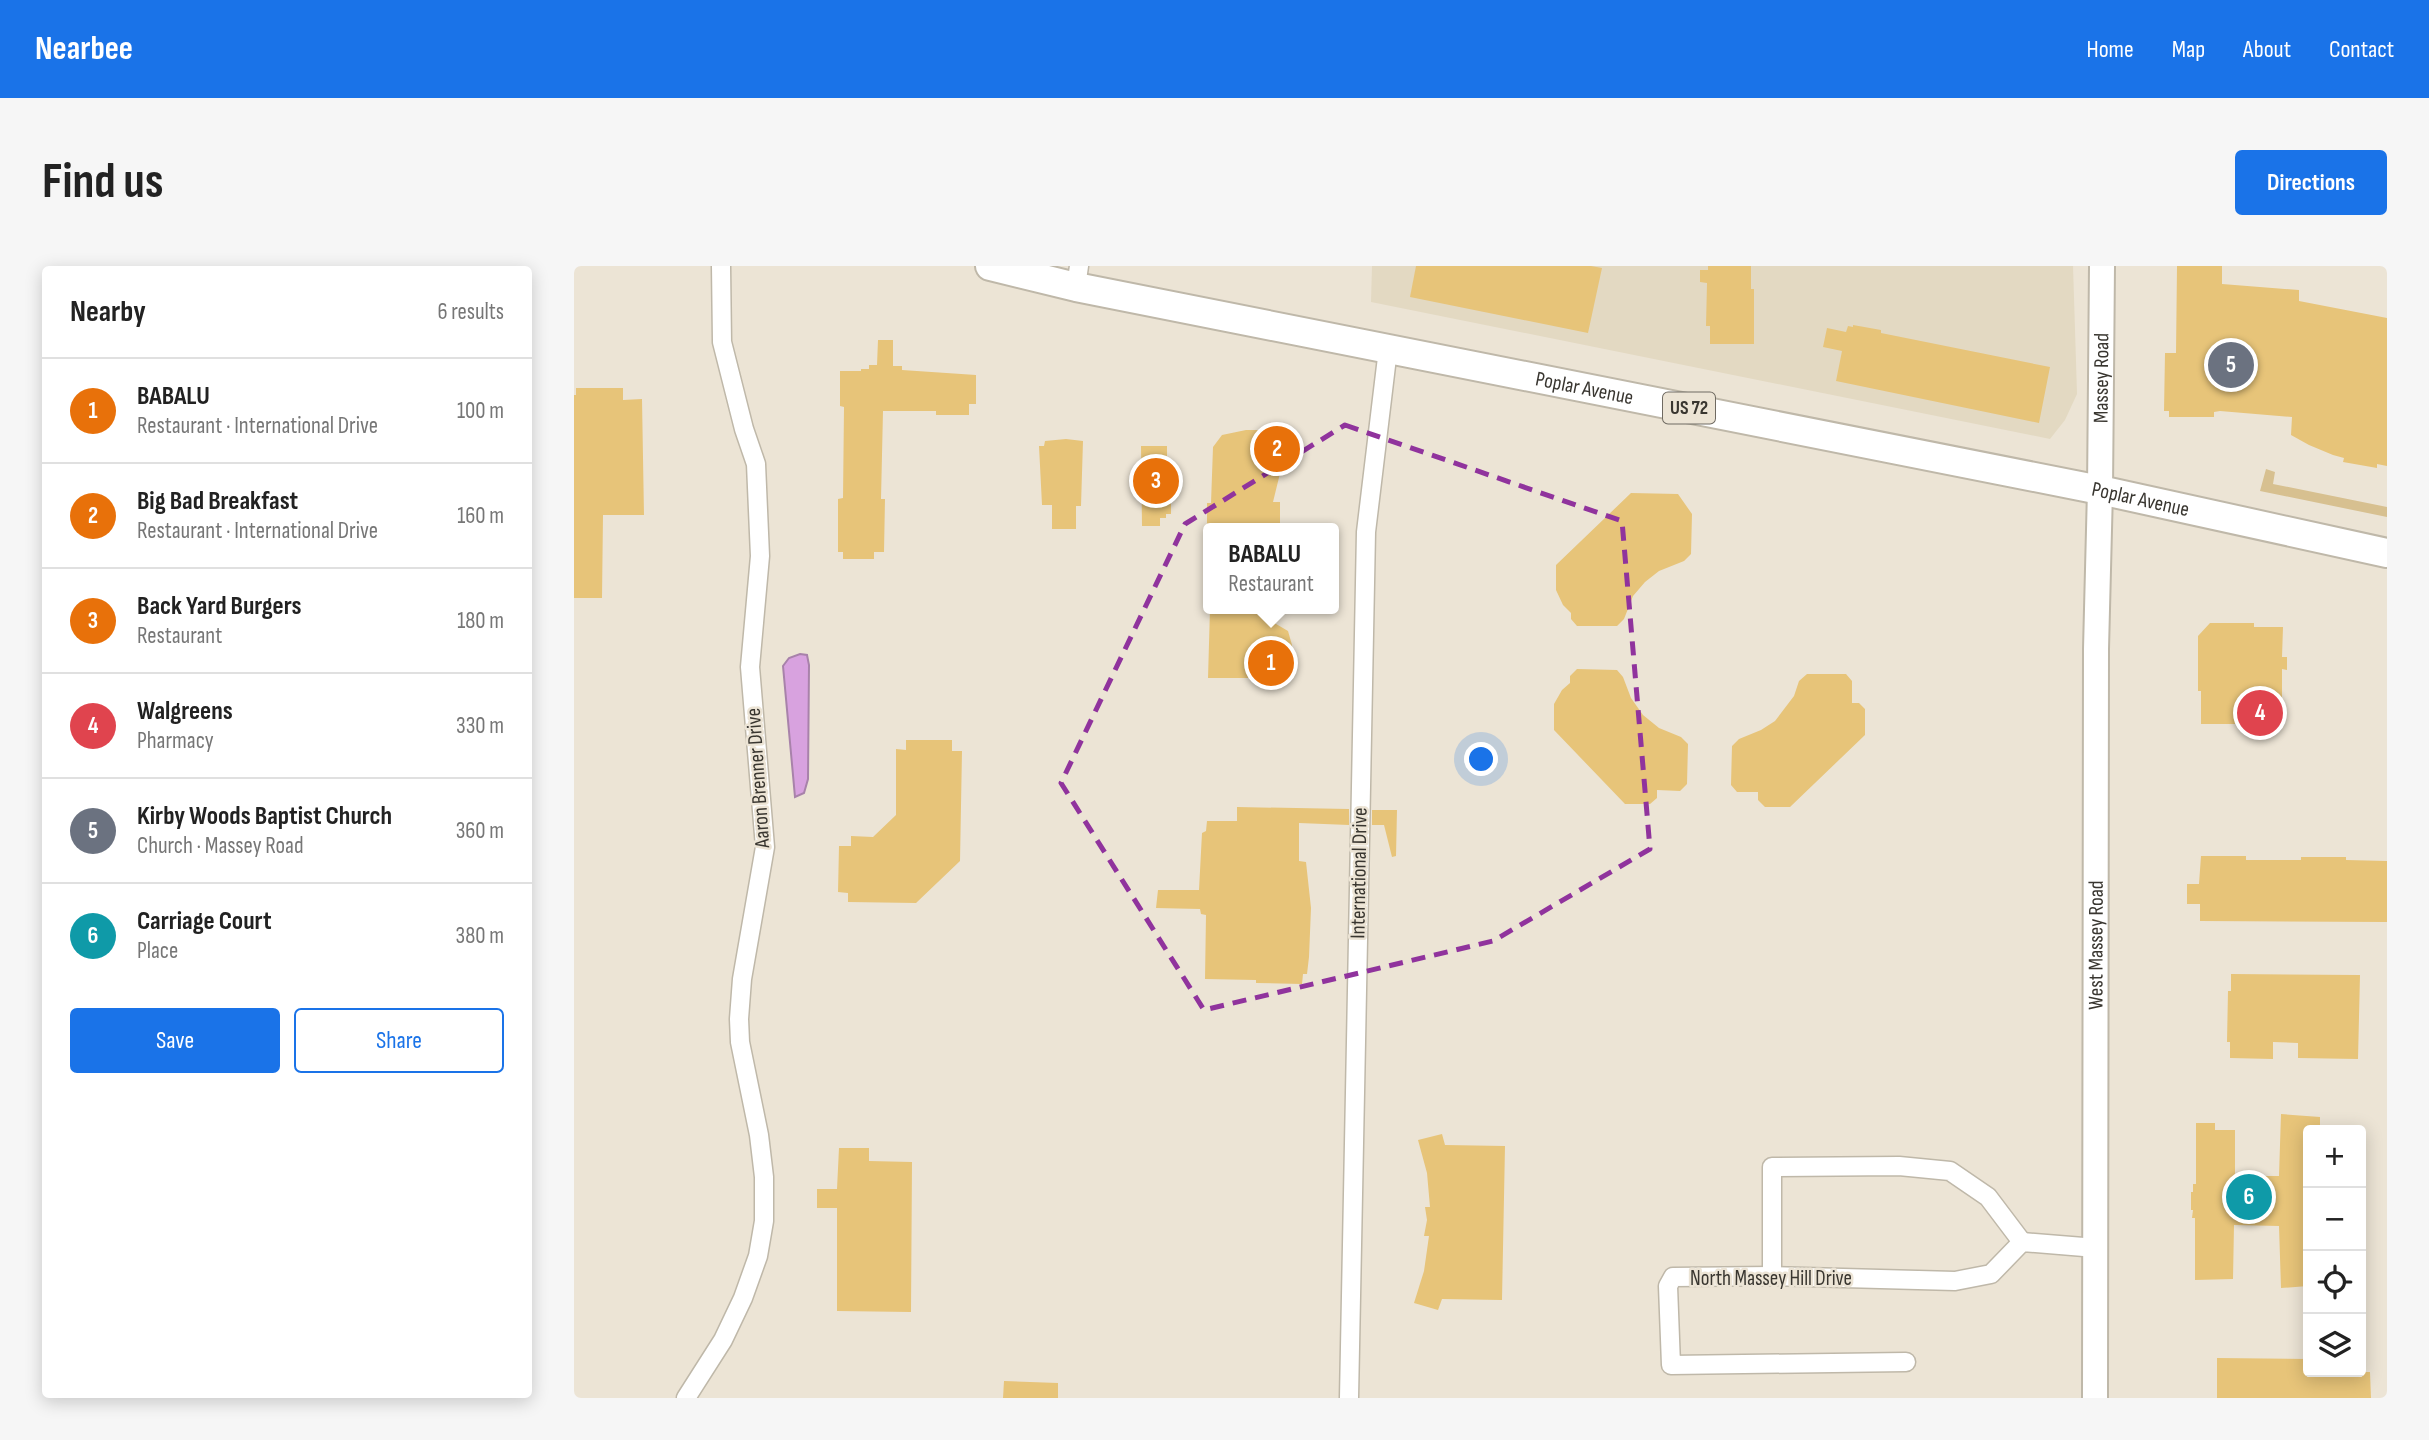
<!DOCTYPE html>
<html lang="en">
<head>
<meta charset="utf-8">
<style>
  :root { --surface:#fff; --page:#f6f6f6; --text:#222; --muted:#767676; --line:#e0e0e0; --accent:#1a73e8 }
  body { margin:0; font-family:"Sofia Sans Condensed",sans-serif; background:var(--page); color:var(--text) }
  .controls { position:absolute; right:21px; bottom:21px; display:grid; overflow:hidden; border-radius:7px; box-shadow:0 4px 18px #0003 }
  .controls button { width:63px; height:63px; display:grid; place-items:center; padding:0; border:0; border-bottom:2px solid var(--line); background:var(--surface); color:var(--text); font:35px sans-serif }
  .you { position:absolute; left:908px; top:494px; width:24px; height:24px; margin:-18px; border:5px solid #fff; border-radius:50%; background:#1a73e8; box-shadow:0 0 0 10px #1a73e833 }
  .badge { display:grid; place-items:center; width:46px; height:46px; border-radius:50%; background:var(--accent); color:#fff; font-size:23px; font-weight:700 }
  .pin { position:absolute; translate:-50% -50%; border:4px solid #fff; box-shadow:0 2px 7px #0006 }
  .popup { position:absolute; left:629px; top:257px; width:136px; height:91px; box-sizing:border-box; display:grid; place-content:center; border-radius:7px; background:var(--surface); filter:drop-shadow(0 2px 5px #0005); font-size:23px; white-space:nowrap; color:var(--muted) }
  .popup b { font-size:26px; color:var(--text) }
  .popup::after { content:''; position:absolute; left:50%; top:100%; margin-left:-14px; border:14px solid transparent; border-top-color:var(--surface) }
  .list { margin:0; padding:0; list-style:none }
  h2 { display:flex; justify-content:space-between; align-items:center; height:91px; margin:0; padding:0 28px; font-size:30px }
  h2 small { font-size:23px; font-weight:400; color:var(--muted) }
  .list li { display:grid; grid-template-columns:46px 1fr auto; gap:21px; align-items:center; box-sizing:border-box; height:105px; padding:0 28px; border-top:2px solid var(--line) }
  .list b { display:block; font-size:26px; white-space:nowrap }
  .list p { margin:0; font-size:23px; white-space:nowrap; color:var(--muted) }
  .list em { font-size:23px; font-style:normal; color:var(--muted) }
  .actions { display:flex; gap:14px; padding:21px 28px }
  .actions a { flex:1; padding:16px 0; border:2px solid var(--accent); border-radius:7px; text-align:center; font-size:24px; color:var(--accent) }
  .actions .main { background:var(--accent); color:#fff }
  .icon { flex:none; width:38px; height:38px; fill:none; stroke:currentColor; stroke-width:2; stroke-linecap:round; stroke-linejoin:round }
  .map { position:relative; flex:none; width:1813px; height:1132px; overflow:hidden; border-radius:7px }
  header { display:flex; align-items:center; gap:42px; box-sizing:border-box; height:98px; padding:0 35px; background:var(--accent); color:#fff }
  header strong { font-size:33px }
  nav { display:flex; gap:38px; margin-inline-start:auto; font-size:24px }
  .intro { display:flex; align-items:center; justify-content:space-between; box-sizing:border-box; height:168px; padding:0 42px }
  h1 { margin:0; font-size:49px }
  .button { padding:18px 32px; border-radius:7px; background:var(--accent); color:#fff; font-size:24px; font-weight:700 }
  main { display:flex; gap:42px; padding:0 42px }
  aside { flex:1; background:var(--surface); border-radius:7px; box-shadow:0 4px 18px #0003 }
  .map>svg:first-child { display:block }
  .built { fill:#e3d9c2 }
  .green { fill:#d7c090 }
  .water { fill:#d8a2df; stroke:#a882aa; stroke-width:2 }
  .building { fill:#e7c479 }
  .lines { fill:none; stroke-linecap:round; stroke-linejoin:round }
  .street-casing { stroke:#bfb8a9; stroke-width:21 }
  .secondary-casing { stroke:#bfb8a9; stroke-width:28 }
  .primary-casing { stroke:#bfb8a9; stroke-width:32 }
  .street { stroke:#fff; stroke-width:18 }
  .secondary { stroke:#fff; stroke-width:24 }
  .primary { stroke:#fff; stroke-width:28 }
  .marked { fill:none; stroke:#90339d; stroke-width:5; stroke-dasharray:14 9; stroke-linejoin:round }
  .labels { text-anchor:middle; dominant-baseline:central; stroke-width:5; stroke-linejoin:round; paint-order:stroke }
  .shield { fill:#ece4d5; stroke:#6f6a62; stroke-width:2 }
  .shield-label { font-size:19px; font-weight:bold; fill:#393630 }
  .street-label { font-size:21px; fill:#393630; stroke:#ece4d5 }
</style>
</head>
<body>
<header>
<strong>Nearbee</strong>
<nav><a>Home</a><a>Map</a><a>About</a><a>Contact</a></nav>
</header>
<div class="intro"><h1>Find us</h1><a class="button">Directions</a></div>
<main>
<aside>
<h2>Nearby<small>6 results</small></h2>
<ul class="list">
<li><span class="badge" style="background:#e8710a">1</span><div><b>BABALU</b><p>Restaurant · International Drive</p></div><em>100 m</em></li>
<li><span class="badge" style="background:#e8710a">2</span><div><b>Big Bad Breakfast</b><p>Restaurant · International Drive</p></div><em>160 m</em></li>
<li><span class="badge" style="background:#e8710a">3</span><div><b>Back Yard Burgers</b><p>Restaurant</p></div><em>180 m</em></li>
<li><span class="badge" style="background:#e0444e">4</span><div><b>Walgreens</b><p>Pharmacy</p></div><em>330 m</em></li>
<li><span class="badge" style="background:#6b7280">5</span><div><b>Kirby Woods Baptist Church</b><p>Church · Massey Road</p></div><em>360 m</em></li>
<li><span class="badge" style="background:#0f9aa8">6</span><div><b>Carriage Court</b><p>Place</p></div><em>380 m</em></li>
</ul>
<div class="actions"><a class="main">Save</a><a>Share</a></div>
</aside>
<div class="map">
<svg width="1813" height="1132" viewBox="0 0 1813 1132">
  <rect width="100%" height="100%" fill="#ece4d5"/>
  <!-- built -->
  <polygon class="built" points="798,0 1499,0 1503,128 1491,154 1476,173 797,36"/>
  <!-- green -->
  <polygon class="green" points="1692,203 1701,206 1699,218 1813,241 1813,251 1686,225"/>
  <!-- water -->
  <polygon class="water" points="226,388 233,389 235,399 234,513 230,527 221,531 209,400 215,392"/>
  <!-- building -->
  <g class="building">
    <polygon points="842,0 1017,0 1028,2 1014,67 836,31"/>
    <polygon points="1134,0 1177,0 1177,23 1180,23 1180,78 1136,78 1136,60 1132,60 1133,17 1126,16 1126,4 1134,4"/>
    <polygon points="1603,0 1648,0 1648,18 1725,24 1725,35 1813,52 1813,200 1803,198 1803,202 1769,196 1770,192 1759,189 1735,179 1717,169 1718,151 1646,145 1640,146 1640,151 1595,151 1595,145 1590,145 1591,87 1602,87"/>
    <polygon points="1279,59 1307,64 1307,67 1476,101 1465,157 1262,115 1268,85 1249,81 1253,62 1272,66 1274,60 1279,61"/>
    <polygon points="304,74 319,74 319,100 328,100 328,104 402,109 402,138 395,138 395,149 362,149 362,145 309,145 307,233 311,233 310,286 300,286 300,293 269,293 269,286 264,286 264,233 269,232 270,141 266,140 266,105 287,105 287,103 295,103 295,99 303,99"/>
    <polygon points="2,122 49,122 49,134 68,133 70,249 29,249 28,332 0,332 0,129 2,129"/>
    <polygon points="672,164 687,164 706,168 715,179 717,192 710,191 699,236 706,236 706,262 633,262 633,237 637,237 639,181 648,169"/>
    <polygon points="492,173 509,175 507,240 502,240 502,263 478,263 478,239 468,239 465,180 470,180 471,175"/>
    <polygon points="567,180 593,180 593,219 597,220 597,248 592,248 592,252 586,252 586,260 568,260"/>
    <polygon points="1057,227 1104,228 1118,248 1117,288 1110,295 1085,305 1071,316 1059,330 1050,353 1043,360 1003,360 997,353 997,347 989,339 982,324 982,299"/>
    <polygon points="636,343 692,343 697,355 714,365 718,379 718,396 714,396 714,402 702,401 703,412 634,412"/>
    <polygon points="1636,357 1680,357 1680,361 1709,361 1708,391 1713,391 1713,404 1708,403 1708,458 1696,458 1696,470 1676,471 1676,458 1627,458 1627,425 1624,425 1624,370"/>
    <polygon points="1003,403 1043,404 1049,411 1057,432 1069,449 1085,462 1107,471 1114,478 1113,518 1106,525 1083,524 1083,532 1076,538 1051,538 980,464 980,438 988,424 996,417 996,410"/>
    <polygon points="1233,408 1272,408 1278,415 1278,437 1285,437 1291,443 1291,469 1216,541 1191,541 1184,534 1184,526 1163,526 1157,519 1158,480 1165,473 1187,464 1201,455 1220,430 1225,415"/>
    <polygon points="332,474 378,474 378,485 388,485 386,595 342,637 274,636 274,627 264,626 265,580 277,580 277,570 299,571 322,549 322,483 332,484"/>
    <polygon points="663,541 775,543 775,559 725,557 725,595 732,596 737,642 735,691 733,708 729,708 728,718 682,717 682,714 631,713 632,649 627,648 626,643 582,642 584,624 625,624 628,567 632,565 633,555 663,555"/>
    <polygon points="798,544 823,544 822,590 818,591 810,559 798,559"/>
    <polygon points="1627,590 1672,590 1672,594 1727,594 1727,591 1772,591 1772,594 1813,595 1813,656 1626,655 1626,638 1613,638 1613,618 1625,618"/>
    <polygon points="1657,708 1786,709 1784,793 1724,792 1724,777 1699,776 1699,793 1656,792 1656,776 1653,776 1654,725 1657,725"/>
    <polygon points="1707,848 1746,851 1746,864 1734,864 1734,1020 1707,1022 1705,960 1660,959 1659,1013 1621,1014 1621,952 1618,952 1619,944 1617,944 1617,926 1619,926 1619,918 1622,918 1622,857 1641,857 1641,864 1661,864 1661,910 1705,910"/>
    <polygon points="868,868 871,879 931,880 928,1034 868,1033 864,1044 840,1037 850,1005 855,970 850,970 853,954 851,941 856,941 853,907 844,874"/>
    <polygon points="265,882 295,882 295,895 338,896 337,1046 263,1045 263,942 243,942 243,923 263,923"/>
    <polygon points="1643,1092 1734,1093 1734,1106 1796,1106 1797,1132 1643,1132"/>
    <polygon points="430,1115 484,1117 484,1132 429,1132"/>
  </g>
  <g class="lines">
    <!-- street casing -->
    <g class="street-casing">
      <g id="street">
        <polyline points="502,21 505,0"/>
        <polyline points="1198,1010 1198,901 1325,900 1376,905 1414,931 1448,976"/>
        <polyline points="1332,1096 1097,1099 1094,1020 1099,1011 1198,1010 1381,1015 1417,1008 1448,976 1522,982"/>
        <polyline points="112,1132 149,1074 169,1032 184,990 190,955 190,911 185,869 166,776 165,753 168,713 191,581 176,401 186,290 182,198 170,163 148,76 147,0"/>
        <polyline points="775,1132 792,266 814,83"/>
      </g>
    </g>
    <!-- secondary casing -->
    <g class="secondary-casing">
      <g id="secondary">
        <path id="s1" d="M1521 1132 1522 383 1526 224 1528 0"/>
      </g>
    </g>
    <!-- primary casing -->
    <g class="primary-casing">
      <g id="primary">
        <path id="s2" d="M416 0 502 21 1526 224 1813 287"/>
      </g>
    </g>
    <!-- street -->
    <use href="#street" class="street"/>
    <!-- secondary -->
    <use href="#secondary" class="secondary"/>
    <!-- primary -->
    <use href="#primary" class="primary"/>
  </g>
  <!-- marked area -->
  <path class="marked" d="M771 159 1048 255 1076 583 919 675 630 744 487 517 611 258Z"/>
  <g class="labels">
    <!-- shield labels -->
    <rect class="shield" x="1089" y="126.5" width="52" height="31" rx="5"/>
    <g class="shield-label">
      <text x="1115" y="142">US 72</text>
    </g>
    <!-- street labels -->
    <g class="street-label">
      <text stroke="none"><textPath href="#s1" startOffset="1020">Massey Road</textPath></text>
      <text stroke="none"><textPath href="#s2" startOffset="607">Poplar Avenue</textPath></text>
      <text stroke="none"><textPath href="#s2" startOffset="1174">Poplar Avenue</textPath></text>
      <text transform="translate(184 512) rotate(-94)">Aaron Brenner Drive</text>
      <text transform="translate(785 607) rotate(-89)">International Drive</text>
      <text stroke="none"><textPath href="#s1" startOffset="453">West Massey Road</textPath></text>
      <text x="1197" y="1012">North Massey Hill Drive</text>
    </g>
  </g>
</svg>
<div class="controls">
<button>+</button>
<button>−</button>
<button><svg class="icon" aria-label="locate" viewBox="0 0 24 24"><circle cx="12" cy="12" r="6"/><path d="M12 2v4M12 18v4M2 12h4M18 12h4"/></svg></button>
<button><svg class="icon" aria-label="layers" viewBox="0 0 24 24"><path d="M12 4l9 5-9 5-9-5zM3 14l9 5 9-5"/></svg></button>
</div>
<div class="you"></div>
<div class="pin badge" style="left:697px;top:397px;background:#e8710a">1</div>
<div class="popup"><b>BABALU</b>Restaurant</div>
<div class="pin badge" style="left:703px;top:183px;background:#e8710a">2</div>
<div class="pin badge" style="left:582px;top:215px;background:#e8710a">3</div>
<div class="pin badge" style="left:1686px;top:447px;background:#e0444e">4</div>
<div class="pin badge" style="left:1657px;top:99px;background:#6b7280">5</div>
<div class="pin badge" style="left:1675px;top:931px;background:#0f9aa8">6</div>
</div>
</main>
</body>
</html>
